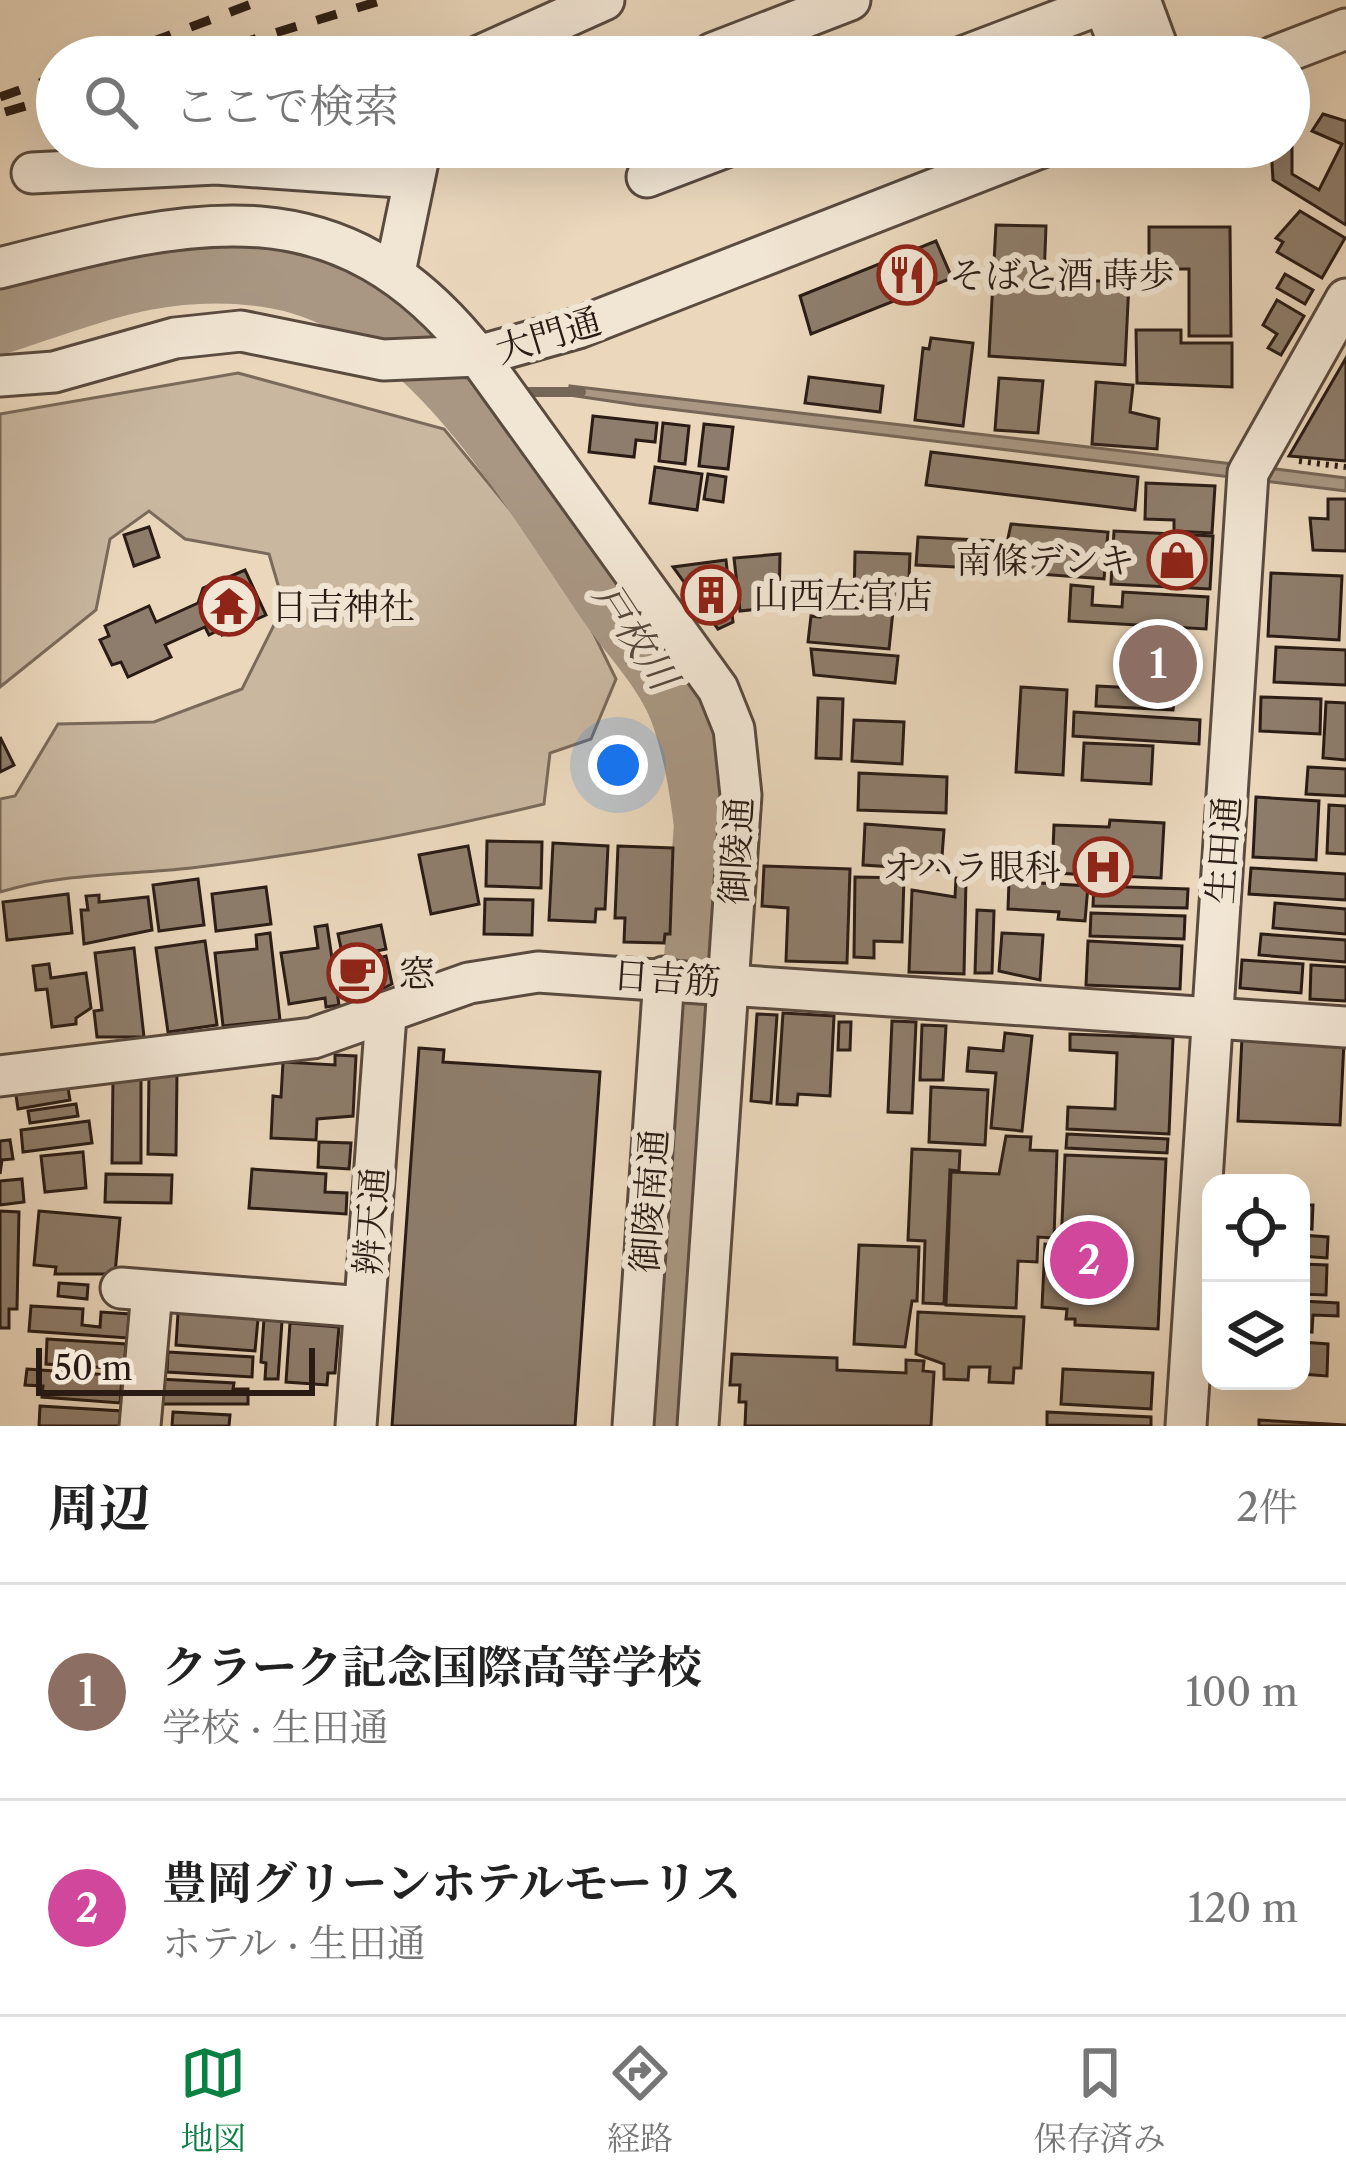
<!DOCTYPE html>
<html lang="ja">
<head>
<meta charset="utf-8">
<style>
  :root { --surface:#fff; --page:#f2f2f2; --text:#222; --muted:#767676; --line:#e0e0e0; --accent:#0b8043 }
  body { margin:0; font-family:"Libre Caslon Text","Noto Serif JP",serif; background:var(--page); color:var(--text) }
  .controls { position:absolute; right:36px; bottom:36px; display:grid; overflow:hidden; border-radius:24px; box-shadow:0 12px 48px #0002 }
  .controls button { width:108px; height:108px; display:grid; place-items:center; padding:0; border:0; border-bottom:3px solid var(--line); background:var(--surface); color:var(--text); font:60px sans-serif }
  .scale { position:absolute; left:36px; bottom:30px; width:279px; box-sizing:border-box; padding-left:12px; border:6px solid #2a1c15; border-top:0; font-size:33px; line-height:42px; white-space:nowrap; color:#2a1c15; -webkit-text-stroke:9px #f1e5d3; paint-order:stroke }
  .you { position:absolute; left:618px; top:765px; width:42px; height:42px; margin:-30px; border:9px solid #fff; border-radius:50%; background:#1a73e8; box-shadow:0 0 0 18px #1a73e833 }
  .badge { display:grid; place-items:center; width:78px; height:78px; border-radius:50%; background:var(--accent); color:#fff; font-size:39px; font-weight:700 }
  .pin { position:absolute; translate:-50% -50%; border:6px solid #fff; box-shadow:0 3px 12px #0006 }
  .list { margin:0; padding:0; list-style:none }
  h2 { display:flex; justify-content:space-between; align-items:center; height:156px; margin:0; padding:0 48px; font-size:51px }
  h2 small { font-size:39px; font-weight:400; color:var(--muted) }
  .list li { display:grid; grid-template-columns:78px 1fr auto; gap:36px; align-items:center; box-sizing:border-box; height:216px; padding:0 48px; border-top:3px solid var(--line) }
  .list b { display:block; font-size:45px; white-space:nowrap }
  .list p { margin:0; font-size:39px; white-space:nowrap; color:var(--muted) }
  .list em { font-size:39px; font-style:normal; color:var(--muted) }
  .icon { flex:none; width:66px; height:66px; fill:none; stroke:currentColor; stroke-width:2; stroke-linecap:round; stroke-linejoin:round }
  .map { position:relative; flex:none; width:1346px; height:1426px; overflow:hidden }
  .search { position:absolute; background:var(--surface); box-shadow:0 12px 48px #0002; left:36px; right:36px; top:36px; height:132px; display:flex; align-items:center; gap:30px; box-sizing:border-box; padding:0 42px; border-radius:66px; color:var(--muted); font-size:45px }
  .sheet { height:588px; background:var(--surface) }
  nav { display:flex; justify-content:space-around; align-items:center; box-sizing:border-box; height:168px; border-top:3px solid var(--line); background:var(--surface); font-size:33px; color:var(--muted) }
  nav a { display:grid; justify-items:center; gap:6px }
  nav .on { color:var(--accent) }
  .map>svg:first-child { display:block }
  .green { fill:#c9b7a0; stroke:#7a6a5a; stroke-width:3 }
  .water { fill:#a99783; stroke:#766657; stroke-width:3 }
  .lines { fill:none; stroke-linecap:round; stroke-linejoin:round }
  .stream { stroke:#766657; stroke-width:10 }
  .river { stroke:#a99783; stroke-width:66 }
  .building { fill:#8e7d6c; stroke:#2a1c15; stroke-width:3 }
  .minor-casing { stroke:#5a4b3f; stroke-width:45 }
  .path { stroke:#2a1c15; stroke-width:6; stroke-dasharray:3 6; stroke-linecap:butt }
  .minor { stroke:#f1e5d3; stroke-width:39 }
  .rail { stroke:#2a1c15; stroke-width:9; stroke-dasharray:21 21; stroke-linecap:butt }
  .labels { text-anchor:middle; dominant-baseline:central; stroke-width:12; stroke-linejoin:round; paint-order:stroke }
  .poi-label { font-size:36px; fill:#2a1c15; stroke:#f1e5d3; text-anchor:start }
  .street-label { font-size:36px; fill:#2a1c15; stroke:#f1e5d3 }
  .water-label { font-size:39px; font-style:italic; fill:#56473c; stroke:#f1e5d3 }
</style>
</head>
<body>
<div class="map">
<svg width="1346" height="1426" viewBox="0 0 1346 1426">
  <rect width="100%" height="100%" fill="#ead7bc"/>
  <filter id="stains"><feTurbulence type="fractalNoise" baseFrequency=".00167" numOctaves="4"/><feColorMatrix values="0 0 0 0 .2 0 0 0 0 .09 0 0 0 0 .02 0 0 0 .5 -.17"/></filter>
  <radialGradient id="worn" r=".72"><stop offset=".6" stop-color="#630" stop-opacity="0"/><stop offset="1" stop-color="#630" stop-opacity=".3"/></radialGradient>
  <!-- green -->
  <path class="green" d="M238 373 444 429 567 579 616 679 591 739 550 753 544 804C428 832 310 854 191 868 127 875 62 873 0 892V799L15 796 58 724 154 722 242 689 284 605 269 554 185 539 149 511 110 539 96 610 0 687V414Z"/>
  <!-- water -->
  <polygon class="water" points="570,386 1284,470 1346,478 1346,491 637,405 569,395"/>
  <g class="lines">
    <!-- stream -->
    <g class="stream">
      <polyline points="458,391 491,392"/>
      <polyline points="516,392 581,392"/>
    </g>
    <!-- river -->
    <path class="river" d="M0 321C95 290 162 260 266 274 423 295 525 477 606 596 631 634 665 666 682 709 696 747 702 785 707 825L662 1426"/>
  </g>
  <!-- building -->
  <g class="building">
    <polygon points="561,42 567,57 522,57"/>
    <polygon points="1323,114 1346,121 1346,225 1273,180 1271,147 1289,147 1292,141 1292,174 1319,190 1342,144 1312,131"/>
    <polygon points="555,147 600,147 604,157 562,166"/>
    <polygon points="1300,211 1345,238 1322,278 1277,252 1283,242 1276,238"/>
    <polygon points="996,225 1046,226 1044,279 1129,282 1125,365 989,356"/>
    <polygon points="1149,227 1230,227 1231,336 1189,336 1189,269 1149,269"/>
    <polygon points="936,241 952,278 811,334 800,296"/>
    <polygon points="1285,274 1313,290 1305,304 1277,288"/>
    <polygon points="1277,300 1304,316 1281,355 1268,348 1277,334 1263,325"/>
    <polygon points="1136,330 1181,330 1181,343 1232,343 1232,387 1137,383"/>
    <polygon points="931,338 973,343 963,426 915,420 923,348 929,349"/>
    <polygon points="1346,358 1346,461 1289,456"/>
    <polygon points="809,377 883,386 880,412 805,403"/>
    <polygon points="999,378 1043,381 1038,433 995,430"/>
    <polygon points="1096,382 1133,385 1130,412 1159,419 1157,449 1092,444"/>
    <polygon points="593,416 657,423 655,442 636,440 634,457 589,452"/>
    <polygon points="663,423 689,426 685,464 659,461"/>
    <polygon points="704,424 733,427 728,469 699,466"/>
    <polygon points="931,452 1138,477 1135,510 926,485"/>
    <polygon points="655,467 702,474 697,510 650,503"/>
    <polygon points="708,474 726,477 723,502 704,499"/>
    <polygon points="1146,483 1215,486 1212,533 1174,531 1174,520 1145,519"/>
    <polygon points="1328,499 1346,499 1346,551 1313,550 1310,518 1328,519"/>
    <polygon points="1011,524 1108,532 1104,579 1001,571"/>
    <polygon points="149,527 159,557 134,566 124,535"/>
    <polygon points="1114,531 1213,536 1210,589 1111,584"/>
    <polygon points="918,537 998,541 996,569 916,565"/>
    <polygon points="855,552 910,554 908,603 854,601"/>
    <polygon points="780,554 779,607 740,611 734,558"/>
    <polygon points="726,560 733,622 718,629 673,567"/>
    <polygon points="245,570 266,615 222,635 219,630 209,635 205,627 165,645 171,657 128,677 121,662 112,665 100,640 109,636 105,626 149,606 156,622 198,603 203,588"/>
    <polygon points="1271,573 1342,576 1339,640 1268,636"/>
    <polygon points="1071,585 1093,587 1092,605 1122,607 1123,592 1208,597 1206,629 1069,621"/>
    <polygon points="821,605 893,611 889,649 808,642 811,616 820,617"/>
    <polygon points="1120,643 1198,647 1196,685 1118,680"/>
    <polygon points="1276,647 1346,650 1346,685 1274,682"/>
    <polygon points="811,649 898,656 895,683 814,675"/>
    <polygon points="1097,686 1175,690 1173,710 1096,706"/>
    <polygon points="1021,687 1067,690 1063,775 1016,772"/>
    <polygon points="1261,697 1321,699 1320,734 1260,731"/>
    <polygon points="818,698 843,699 841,759 816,758"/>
    <polygon points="1326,702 1346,703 1346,760 1323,758"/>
    <polygon points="1074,712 1200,720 1199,744 1073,736"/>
    <polygon points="854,720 904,722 902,764 852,761"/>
    <polygon points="0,737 14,765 0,772"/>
    <polygon points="1084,743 1153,746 1151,784 1082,780"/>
    <polygon points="1308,767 1346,769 1346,796 1306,794"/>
    <polygon points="859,773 947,777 946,813 858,810"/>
    <polygon points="1256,797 1319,801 1316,860 1253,857"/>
    <polygon points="1329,805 1346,806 1346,854 1327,853"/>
    <polygon points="1110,820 1164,823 1161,878 1052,873 1054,825 1109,827"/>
    <polygon points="865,824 944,830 941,870 863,865"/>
    <polygon points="487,841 542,842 541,888 486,886"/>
    <polygon points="553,843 608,846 605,909 596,909 595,922 549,920"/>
    <polygon points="468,846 479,904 431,914 419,855"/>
    <polygon points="618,846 673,848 670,934 665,934 664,943 624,942 625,918 615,918"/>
    <polygon points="764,866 850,869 847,963 786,961 788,908 762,906"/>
    <polygon points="1251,868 1346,874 1346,900 1249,894"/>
    <polygon points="855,877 904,878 902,942 874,941 874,958 854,957"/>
    <polygon points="956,878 966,879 964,974 909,972 912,890 955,897"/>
    <polygon points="198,879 204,925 159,931 153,885"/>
    <polygon points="1009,881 1088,886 1085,921 1058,919 1059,912 1008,909"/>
    <polygon points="1094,886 1188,889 1187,908 1093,906"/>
    <polygon points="266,887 271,924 216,931 212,894"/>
    <polygon points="68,894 72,933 7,940 3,902"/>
    <polygon points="99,895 99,902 148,897 152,930 84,944 81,910 88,910 86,896"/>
    <polygon points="485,899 533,900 532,935 484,934"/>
    <polygon points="1275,903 1346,909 1346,934 1273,928"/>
    <polygon points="977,910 994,911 992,973 975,973"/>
    <polygon points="1091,913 1185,916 1184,939 1090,936"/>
    <polygon points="327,925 339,1005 326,1007 325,998 289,1004 281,953 318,948 315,927"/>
    <polygon points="381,925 386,949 343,958 338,934"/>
    <polygon points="270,933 280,1020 223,1026 215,953 257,949 256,935"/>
    <polygon points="1002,933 1043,935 1040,980 999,971"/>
    <polygon points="1261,934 1346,940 1346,962 1259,955"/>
    <polygon points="205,941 217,1025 168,1032 156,948"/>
    <polygon points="1088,941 1182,946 1180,989 1086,985"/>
    <polygon points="134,948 144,1037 97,1037 94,1011 102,1010 95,953"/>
    <polygon points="386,956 392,984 352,1004 346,966"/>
    <polygon points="1242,960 1303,964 1301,993 1240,988"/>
    <polygon points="49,964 51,978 86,973 91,1008 76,1018 76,1024 52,1027 47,989 36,990 33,966"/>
    <polygon points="1311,965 1346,967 1346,1001 1310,999"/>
    <polygon points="783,1013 834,1016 830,1096 798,1094 797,1105 777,1104"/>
    <polygon points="757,1014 777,1015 771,1103 751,1101"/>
    <polygon points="892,1021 916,1022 912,1113 888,1112"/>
    <polygon points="839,1022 851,1022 850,1050 838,1050"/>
    <polygon points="922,1025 946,1026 943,1080 920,1080"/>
    <polygon points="1005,1033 1032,1036 1022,1131 991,1128 996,1073 967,1071 969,1048 1003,1051"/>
    <polygon points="1070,1034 1173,1038 1169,1134 1067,1129 1068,1107 1115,1109 1117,1053 1070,1050"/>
    <polygon points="1242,1037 1344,1041 1340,1125 1238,1121"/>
    <polygon points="419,1048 444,1050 443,1062 600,1072 575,1426 392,1426"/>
    <polygon points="335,1055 356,1056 353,1116 317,1119 316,1140 271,1138 273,1096 281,1097 283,1062 335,1065"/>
    <polygon points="149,1073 177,1073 176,1155 148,1154"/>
    <polygon points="113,1075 141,1075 141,1163 112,1163"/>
    <polygon points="67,1082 70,1100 18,1109 15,1089"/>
    <polygon points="931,1087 988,1090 985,1145 929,1142"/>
    <polygon points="76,1104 78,1116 30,1123 28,1111"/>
    <polygon points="89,1121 92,1143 23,1152 21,1130"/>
    <polygon points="1067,1134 1168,1139 1167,1153 1066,1148"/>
    <polygon points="1006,1136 1031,1137 1030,1150 1057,1151 1054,1238 1038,1237 1037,1262 1018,1261 1016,1308 946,1305 951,1172 999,1174"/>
    <polygon points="10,1140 13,1159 2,1160 0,1174 0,1141"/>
    <polygon points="319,1142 351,1143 349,1169 318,1167"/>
    <polygon points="912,1149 960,1151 959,1171 950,1170 944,1304 923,1303 925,1241 908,1240"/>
    <polygon points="83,1152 86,1188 45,1192 41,1156"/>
    <polygon points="1065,1155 1166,1159 1158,1329 1075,1325 1075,1319 1066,1319 1067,1309 1042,1307 1045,1244 1061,1245"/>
    <polygon points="252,1169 326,1174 325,1192 347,1193 346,1214 249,1208"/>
    <polygon points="106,1174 172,1175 171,1203 105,1202"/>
    <polygon points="22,1179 24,1202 0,1205 0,1181"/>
    <polygon points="1301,1205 1313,1205 1312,1229 1301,1228"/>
    <polygon points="0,1211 19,1212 17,1309 9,1309 9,1328 0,1328"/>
    <polygon points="39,1211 120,1218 115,1274 55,1274 56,1267 34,1265"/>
    <polygon points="1301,1235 1328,1237 1327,1258 1301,1256"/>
    <polygon points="859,1245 919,1247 917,1301 912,1301 905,1347 854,1344"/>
    <polygon points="1301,1264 1327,1265 1326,1295 1301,1294"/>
    <polygon points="59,1283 88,1285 87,1299 58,1296"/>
    <polygon points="1301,1301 1338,1303 1338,1316 1313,1315 1312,1332 1301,1331"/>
    <polygon points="31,1306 83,1309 82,1325 100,1327 101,1312 130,1314 128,1338 29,1331"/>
    <polygon points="918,1312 1024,1317 1021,1368 1014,1368 1013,1383 989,1382 990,1367 969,1367 968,1380 944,1379 944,1364 916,1354"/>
    <polygon points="178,1313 258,1319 255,1351 176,1345"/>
    <polygon points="264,1319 282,1321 278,1379 265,1379 266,1363 261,1362"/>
    <polygon points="290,1323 339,1327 335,1373 328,1373 327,1385 286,1382"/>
    <polygon points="47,1339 126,1344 124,1369 46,1364"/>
    <polygon points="1301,1342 1328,1344 1327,1376 1301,1374"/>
    <polygon points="168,1352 253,1357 252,1377 167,1372"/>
    <polygon points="732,1354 837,1358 837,1370 906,1373 906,1360 924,1361 923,1371 934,1372 931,1426 745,1426 746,1402 739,1402 740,1385 730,1385"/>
    <polygon points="27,1369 122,1376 120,1403 42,1397 43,1386 25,1385"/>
    <polygon points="1063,1369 1153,1373 1151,1409 1061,1404"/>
    <polygon points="159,1379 234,1383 233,1389 248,1389 248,1404 158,1404"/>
    <polygon points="40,1406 122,1411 121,1426 39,1426"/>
    <polygon points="173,1412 230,1415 229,1426 172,1426"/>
    <polygon points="1047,1412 1151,1417 1151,1426 1047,1425"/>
    <polygon points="1259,1420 1346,1425 1346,1426 1259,1426"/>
  </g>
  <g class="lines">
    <!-- minor casing -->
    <g class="minor-casing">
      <g id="minor">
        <polyline points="1102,0 1124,57"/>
        <polyline points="1140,0 1161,57"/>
        <polyline points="477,57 604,0"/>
        <polyline points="714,57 713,53 850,0"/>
        <polyline points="962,57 1112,0"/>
        <polyline points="1273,57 1346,29"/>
        <polyline points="32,173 216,164 414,178"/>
        <polyline points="647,177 726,147"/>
        <path d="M0 268C192 218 339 179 478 356L578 328 1042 147"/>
        <polyline points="395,272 421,147"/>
        <polyline points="0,376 54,372 175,338 241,331 383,360 478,356 718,689 734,729 741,795 698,1426"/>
        <polyline points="0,1076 313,1038 469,983 538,972 1346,1027"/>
        <polyline points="121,1288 364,1307"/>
        <polyline points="140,1426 152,1291"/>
        <polyline points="356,1426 386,1015"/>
        <polyline points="633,1426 664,977"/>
        <polyline points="1186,1426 1248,473 1346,299"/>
      </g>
    </g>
    <!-- path -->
    <polyline class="path" points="1299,461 1346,467"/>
    <!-- minor -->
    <use href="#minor" class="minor"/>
    <!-- rail -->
    <g class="rail">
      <polyline points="112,57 262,0"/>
      <polyline points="196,57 383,0"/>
      <polyline points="0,97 57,77"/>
      <polyline points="5,112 57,97"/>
    </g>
  </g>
  <!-- icons -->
  <defs>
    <g id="restaurant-ring" transform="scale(3)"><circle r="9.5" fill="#f1e5d3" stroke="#8f2418" stroke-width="1.5"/><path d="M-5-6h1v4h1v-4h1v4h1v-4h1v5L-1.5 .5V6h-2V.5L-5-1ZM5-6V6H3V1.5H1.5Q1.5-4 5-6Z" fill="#8f2418"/></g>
    <g id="shop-ring" transform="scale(3)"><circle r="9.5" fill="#f1e5d3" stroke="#8f2418" stroke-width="1.5"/><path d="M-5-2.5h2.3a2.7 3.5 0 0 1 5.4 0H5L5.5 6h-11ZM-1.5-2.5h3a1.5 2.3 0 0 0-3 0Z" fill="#8f2418"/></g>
    <g id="building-ring" transform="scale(3)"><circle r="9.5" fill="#f1e5d3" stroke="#8f2418" stroke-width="1.5"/><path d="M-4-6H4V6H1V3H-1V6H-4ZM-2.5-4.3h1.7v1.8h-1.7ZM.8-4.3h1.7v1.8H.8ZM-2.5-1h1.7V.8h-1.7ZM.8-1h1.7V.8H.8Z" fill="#8f2418"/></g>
    <g id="temple-ring" transform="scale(3)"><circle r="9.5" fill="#f1e5d3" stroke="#8f2418" stroke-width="1.5"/><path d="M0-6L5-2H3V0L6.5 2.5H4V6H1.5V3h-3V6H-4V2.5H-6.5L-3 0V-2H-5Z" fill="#8f2418"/></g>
    <g id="hospital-ring" transform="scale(3)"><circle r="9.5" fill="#f1e5d3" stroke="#8f2418" stroke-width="1.5"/><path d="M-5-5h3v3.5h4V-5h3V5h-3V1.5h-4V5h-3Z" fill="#8f2418"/></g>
    <g id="cafe-ring" transform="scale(3)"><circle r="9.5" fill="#f1e5d3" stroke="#8f2418" stroke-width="1.5"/><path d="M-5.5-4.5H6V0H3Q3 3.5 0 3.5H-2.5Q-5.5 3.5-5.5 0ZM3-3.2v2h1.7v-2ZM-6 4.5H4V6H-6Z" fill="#8f2418"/></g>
  </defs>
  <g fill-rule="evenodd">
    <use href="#restaurant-ring" x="907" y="275"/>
    <use href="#shop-ring" x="1177" y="560"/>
    <use href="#building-ring" x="711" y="595"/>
    <use href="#temple-ring" x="229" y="606"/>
    <use href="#hospital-ring" x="1103" y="867"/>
    <use href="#cafe-ring" x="357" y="973"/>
  </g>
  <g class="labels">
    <!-- poi labels -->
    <g class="poi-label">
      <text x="949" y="275">そばと酒 蒔歩</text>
      <text x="1135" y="560" text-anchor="end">南條デンキ</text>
      <text x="753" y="595">山西左官店</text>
      <text x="271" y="606">日吉神社</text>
      <text x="1061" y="867" text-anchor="end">オハラ眼科</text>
      <text x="399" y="973">窓</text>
    </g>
    <!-- street labels -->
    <g class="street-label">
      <text transform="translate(548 335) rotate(-17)">大門通</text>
      <text transform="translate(1223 850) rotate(-86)">生田通</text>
      <text transform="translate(736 851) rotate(-87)">御陵通</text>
      <text transform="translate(667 978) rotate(4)">日吉筋</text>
      <text transform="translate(649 1201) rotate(-86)">御陵南通</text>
      <text transform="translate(371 1221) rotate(-86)">辨天通</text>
    </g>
    <!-- water labels -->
    <g class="water-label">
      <text transform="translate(636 636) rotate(57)">戸枚川</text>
    </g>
  </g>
  <rect width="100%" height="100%" filter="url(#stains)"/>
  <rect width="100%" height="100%" fill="url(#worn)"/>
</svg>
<div class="controls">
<button><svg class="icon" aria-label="locate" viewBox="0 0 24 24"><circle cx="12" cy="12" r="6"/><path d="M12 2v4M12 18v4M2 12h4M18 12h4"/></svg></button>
<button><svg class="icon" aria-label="layers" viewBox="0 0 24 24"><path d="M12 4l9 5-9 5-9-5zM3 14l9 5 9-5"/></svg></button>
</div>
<div class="scale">50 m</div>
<div class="you"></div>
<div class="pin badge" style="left:1158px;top:664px;background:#8d6e63">1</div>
<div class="pin badge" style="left:1089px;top:1260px;background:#d1479c">2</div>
<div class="search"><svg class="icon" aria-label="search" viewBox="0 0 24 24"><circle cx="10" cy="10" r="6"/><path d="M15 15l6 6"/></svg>ここで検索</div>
</div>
<section class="sheet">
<h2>周辺<small>2件</small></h2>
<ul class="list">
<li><span class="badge" style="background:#8d6e63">1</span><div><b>クラーク記念国際高等学校</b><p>学校 · 生田通</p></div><em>100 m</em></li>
<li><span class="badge" style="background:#d1479c">2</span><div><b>豊岡グリーンホテルモーリス</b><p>ホテル · 生田通</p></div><em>120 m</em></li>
</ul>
</section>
<nav>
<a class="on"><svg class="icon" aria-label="map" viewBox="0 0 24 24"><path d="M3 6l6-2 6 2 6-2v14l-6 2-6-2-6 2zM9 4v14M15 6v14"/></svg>地図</a>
<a><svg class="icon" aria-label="directions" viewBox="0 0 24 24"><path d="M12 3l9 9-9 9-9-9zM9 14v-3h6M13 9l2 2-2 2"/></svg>経路</a>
<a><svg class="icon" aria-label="saved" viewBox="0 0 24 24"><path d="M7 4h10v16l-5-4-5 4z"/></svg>保存済み</a>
</nav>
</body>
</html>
